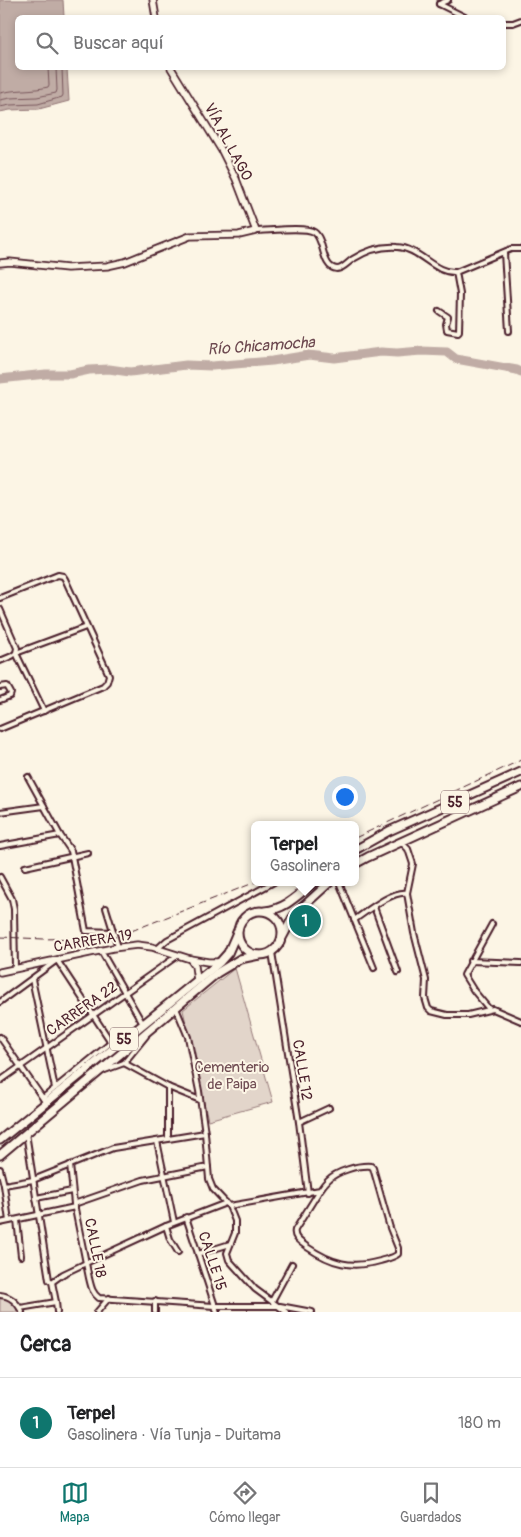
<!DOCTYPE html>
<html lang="es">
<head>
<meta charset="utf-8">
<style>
  :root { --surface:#fff; --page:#f6f6f6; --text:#202124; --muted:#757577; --line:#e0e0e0; --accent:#0f766e }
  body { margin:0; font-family:Pangolin,sans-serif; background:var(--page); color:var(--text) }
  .you { position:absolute; left:344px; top:796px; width:18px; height:18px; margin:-12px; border:4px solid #fff; border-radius:50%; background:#1a73e8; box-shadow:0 0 0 8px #1a73e833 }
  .badge { display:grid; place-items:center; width:32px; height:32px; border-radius:50%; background:var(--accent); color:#fff; font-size:16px; font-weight:700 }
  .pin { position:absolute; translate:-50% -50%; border:2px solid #fff; box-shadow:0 1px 5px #0006 }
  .popup { position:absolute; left:251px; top:821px; width:108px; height:65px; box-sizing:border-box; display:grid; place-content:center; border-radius:8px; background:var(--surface); filter:drop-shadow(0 1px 4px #0005); font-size:16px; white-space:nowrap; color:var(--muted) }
  .popup b { font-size:19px; color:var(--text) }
  .popup::after { content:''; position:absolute; left:50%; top:100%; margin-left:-10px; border:10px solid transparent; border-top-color:var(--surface) }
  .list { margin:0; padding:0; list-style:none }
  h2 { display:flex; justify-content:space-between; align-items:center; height:65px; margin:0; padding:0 20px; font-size:21px }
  h2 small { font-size:16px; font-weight:400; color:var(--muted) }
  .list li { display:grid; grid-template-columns:32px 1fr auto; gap:15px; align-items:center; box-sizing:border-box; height:90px; padding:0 20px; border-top:1px solid var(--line) }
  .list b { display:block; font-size:19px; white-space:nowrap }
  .list p { margin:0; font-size:16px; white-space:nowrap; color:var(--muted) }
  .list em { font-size:16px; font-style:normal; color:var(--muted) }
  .icon { flex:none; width:28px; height:28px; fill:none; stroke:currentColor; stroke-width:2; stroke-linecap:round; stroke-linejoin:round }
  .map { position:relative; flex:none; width:521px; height:1312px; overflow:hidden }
  .search { position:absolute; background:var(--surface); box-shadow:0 2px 8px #0003; left:15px; right:15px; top:15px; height:55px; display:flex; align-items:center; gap:12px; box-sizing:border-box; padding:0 18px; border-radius:8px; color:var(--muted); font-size:19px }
  .sheet { height:155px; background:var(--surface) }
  nav { display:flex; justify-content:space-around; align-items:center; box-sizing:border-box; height:70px; border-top:1px solid var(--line); background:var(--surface); font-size:14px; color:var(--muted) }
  nav a { display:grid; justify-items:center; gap:2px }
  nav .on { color:var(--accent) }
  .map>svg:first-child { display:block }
  .green { fill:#e2d5ca; stroke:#967a7a }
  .water { fill:#c0aca5; stroke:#917474 }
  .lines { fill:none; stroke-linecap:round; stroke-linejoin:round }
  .shore { stroke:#79575c; stroke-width:1 }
  .river { stroke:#c0aca5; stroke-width:9 }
  .street-casing { stroke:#4a1f2b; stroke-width:8 }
  .secondary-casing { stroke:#4a1f2b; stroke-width:9 }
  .highway-casing { stroke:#4a1f2b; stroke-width:11 }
  .street { stroke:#fcf5e5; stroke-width:4 }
  .secondary { stroke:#fcf5e5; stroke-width:5.5 }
  .highway { stroke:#fcf5e5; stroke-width:7 }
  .rail { stroke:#4a1f2b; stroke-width:1; stroke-dasharray:8 4; stroke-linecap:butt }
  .labels { text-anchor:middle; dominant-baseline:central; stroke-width:4; stroke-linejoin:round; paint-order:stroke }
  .shield { fill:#fcf5e5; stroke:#7f5f63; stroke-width:1 }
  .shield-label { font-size:14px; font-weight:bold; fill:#4a1f2b }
  .street-label { font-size:15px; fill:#4a1f2b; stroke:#fcf5e5 }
  .park-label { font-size:15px; fill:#704c53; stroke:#fcf5e5 }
  .water-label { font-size:16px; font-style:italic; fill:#6d4950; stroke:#fcf5e5 }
</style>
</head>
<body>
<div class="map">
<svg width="521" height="1312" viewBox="0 0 521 1312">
  <rect width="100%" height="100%" fill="#fcf5e5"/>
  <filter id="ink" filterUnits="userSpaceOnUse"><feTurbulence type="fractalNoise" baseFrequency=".02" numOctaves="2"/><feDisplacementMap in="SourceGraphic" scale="10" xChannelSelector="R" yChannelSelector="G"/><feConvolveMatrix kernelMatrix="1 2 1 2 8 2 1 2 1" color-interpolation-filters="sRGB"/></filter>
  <g filter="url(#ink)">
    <!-- green -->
    <g class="green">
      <polygon points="235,968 273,1102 208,1120 183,1010"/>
      <path d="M0 1298C9 1298 14 1304 19 1312H0Z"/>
    </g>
    <!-- water -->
    <polygon class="water" points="0,0 63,0 64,17 18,18 18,68 67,68 69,101 39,109 10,110 0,112"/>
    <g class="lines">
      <!-- shore -->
      <g class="shore">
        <path d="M0 93C16 89 32 91 48 87L49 85 48 68"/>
        <polyline points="0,100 10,98 37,97 56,93 57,90 56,68"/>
        <polyline points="0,107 10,105 38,104 62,97 63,95 62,68"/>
      </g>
      <!-- river -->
      <polyline class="river" points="0,379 46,374 70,374 89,370 109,369 130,372 186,365 212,366 272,361 309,355 334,358 381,352 397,353 421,351 447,352 456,359 517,370 521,372"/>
      <!-- street casing -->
      <g class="street-casing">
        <g id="street">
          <polyline points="439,4 467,18"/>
          <polyline points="439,4 448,0"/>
          <polyline points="504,23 513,23 521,20"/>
          <path d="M256 231C268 231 305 226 314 232 325 239 321 268 337 269 343 269 348 262 353 259 366 251 382 246 397 247 420 248 434 274 456 272L511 249H521"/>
          <polyline points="504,253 509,331"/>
          <polyline points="439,311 448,317 446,324 447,330 458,332 459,331 460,294 456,272"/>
          <polyline points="0,598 58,575 63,576 65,579 109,675 107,682 103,686 0,729"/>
          <polyline points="0,609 17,648 16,653 44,711"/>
          <polyline points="0,661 12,656 16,653 86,627"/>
          <polyline points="0,687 7,686 11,693 10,696 0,700"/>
          <polyline points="28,777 60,835 71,851 86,931 113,932"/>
          <polyline points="0,812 44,806"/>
          <polyline points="401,842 408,849 413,864 407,893 414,933 426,980 425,998 428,1008 431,1011 447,1015 468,1015 493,1009 521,1021"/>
          <polyline points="0,846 60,835"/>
          <polyline points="25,867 88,853"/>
          <polyline points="0,877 12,899 14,909 15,969"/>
          <polyline points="298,882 300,889 299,894"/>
          <polyline points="339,882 374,968"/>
          <polyline points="374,907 398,972"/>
          <polyline points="106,908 118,947"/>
          <path d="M354 920C366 912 393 890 407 893"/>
          <polyline points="157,949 167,940 274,882"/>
          <polyline points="101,951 143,1024"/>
          <polyline points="272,952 299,1122 308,1193"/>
          <polyline points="470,961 521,963"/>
          <polyline points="32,979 55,1088"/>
          <polyline points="0,1002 57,960 109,1039 110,1042 108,1045 43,1098"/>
          <polyline points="176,1008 188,1037 199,1091 205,1133 209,1179 213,1189 229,1206 235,1221 235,1233 227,1253 229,1260 255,1289 286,1312"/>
          <polyline points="489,1009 474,991 464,975 492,924"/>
          <polyline points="0,1037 44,1100"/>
          <polyline points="124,1063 168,1087 200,1100"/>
          <polyline points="102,1071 124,1063 146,1036"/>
          <polyline points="0,1081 177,956"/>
          <polyline points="168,1087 168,1139"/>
          <polyline points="299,1122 329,1108"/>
          <polyline points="26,1133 49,1280 52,1282 56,1302 57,1312"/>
          <polyline points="157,1141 174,1222"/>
          <path d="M70 1165 74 1204 89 1278C91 1286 92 1293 99 1298L214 1306H280L312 1312"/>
          <polyline points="0,1169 4,1185 9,1221"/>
          <polyline points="4,1185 33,1180 113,1148 205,1133"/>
          <polyline points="36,1198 72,1191"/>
          <polyline points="74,1204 143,1180 208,1167"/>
          <path d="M229 1206 320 1190C322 1187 325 1183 328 1180 337 1171 358 1165 371 1166L373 1168 390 1228 398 1248V1254C393 1258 386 1259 380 1261 351 1269 332 1264 307 1247 301 1242 293 1238 295 1230L320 1190"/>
          <polyline points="186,1217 217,1312"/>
          <polyline points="17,1220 21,1256"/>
          <polyline points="0,1223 75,1207"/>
          <polyline points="166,1226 170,1239 178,1252"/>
          <polyline points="198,1254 230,1244"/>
          <polyline points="52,1282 63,1274 86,1263 166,1226 226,1203"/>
          <path d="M0 1295C11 1296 17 1302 22 1312"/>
          <polyline points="155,1301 155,1312"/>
          <polyline points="272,1301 292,1264"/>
          <polyline points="20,1308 56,1302"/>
          <polyline points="97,1312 109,1298"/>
        </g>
      </g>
      <!-- secondary casing -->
      <g class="secondary-casing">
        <g id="secondary">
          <polyline points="153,0 156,18"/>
          <polyline points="0,263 10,262 67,268 107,266 125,262 190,236 239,235 256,231 236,179 222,151 171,68"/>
          <polyline points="190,959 195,966 197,980"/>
          <polyline points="0,972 113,948 137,945 152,947 190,959 208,962 220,962"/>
        </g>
      </g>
      <!-- highway casing -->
      <g class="highway-casing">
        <g id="highway">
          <polyline points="355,850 389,831 521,772"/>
          <polyline points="355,864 368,857 521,787"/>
          <path d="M265 911C286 909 298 895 314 882"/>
          <circle cx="260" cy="933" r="22"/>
          <polyline points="282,938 292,919 297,912 330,882"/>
          <polyline points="0,1140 220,962 228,953 238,930"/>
          <polyline points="0,1155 217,973 240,959 259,955"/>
        </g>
      </g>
      <!-- street -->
      <use href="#street" class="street"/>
      <!-- secondary -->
      <use href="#secondary" class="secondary"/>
      <!-- highway -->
      <use href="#highway" class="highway"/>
      <!-- rail -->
      <g class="rail">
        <polyline points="355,838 521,760"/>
        <polyline points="0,937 44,939 116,937 256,882"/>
      </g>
    </g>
  </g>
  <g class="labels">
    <!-- shield labels -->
    <g class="shield">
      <rect x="441" y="790.5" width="28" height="23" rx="4"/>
      <rect x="110" y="1027.5" width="28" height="23" rx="4"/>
    </g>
    <g class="shield-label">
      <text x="455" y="802">55</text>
      <text x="124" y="1039">55</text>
    </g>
    <!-- street labels -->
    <g class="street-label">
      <text transform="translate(228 142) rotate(62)">VÍA AL LAGO</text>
      <text transform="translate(93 941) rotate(-9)">CARRERA 19</text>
      <text transform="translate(82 1009) rotate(-35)">CARRERA 22</text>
      <text transform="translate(302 1070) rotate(81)">CALLE 12</text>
      <text transform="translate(95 1248) rotate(79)">CALLE 18</text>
      <text transform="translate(212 1261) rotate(72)">CALLE 15</text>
    </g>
    <!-- park labels -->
    <g class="park-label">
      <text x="232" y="1067">Cementerio<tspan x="232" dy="17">de Paipa</tspan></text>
    </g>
    <!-- water labels -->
    <g class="water-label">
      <text transform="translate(261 346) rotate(-4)">Río Chicamocha</text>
    </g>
  </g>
</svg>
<div class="you"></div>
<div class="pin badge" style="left:305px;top:921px">1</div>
<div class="popup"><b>Terpel</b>Gasolinera</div>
<div class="search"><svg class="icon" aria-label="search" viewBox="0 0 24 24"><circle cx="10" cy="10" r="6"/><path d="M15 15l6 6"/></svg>Buscar aquí</div>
</div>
<section class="sheet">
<h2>Cerca<small></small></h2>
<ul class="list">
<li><span class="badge">1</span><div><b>Terpel</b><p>Gasolinera · Vía Tunja - Duitama</p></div><em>180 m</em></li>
</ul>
</section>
<nav>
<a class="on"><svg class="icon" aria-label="map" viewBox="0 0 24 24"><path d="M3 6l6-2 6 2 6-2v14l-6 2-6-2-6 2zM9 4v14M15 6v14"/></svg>Mapa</a>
<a><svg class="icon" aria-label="directions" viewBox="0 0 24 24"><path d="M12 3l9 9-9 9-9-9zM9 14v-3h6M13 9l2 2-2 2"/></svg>Cómo llegar</a>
<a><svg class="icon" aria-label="saved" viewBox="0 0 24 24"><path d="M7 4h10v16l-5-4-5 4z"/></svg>Guardados</a>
</nav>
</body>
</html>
